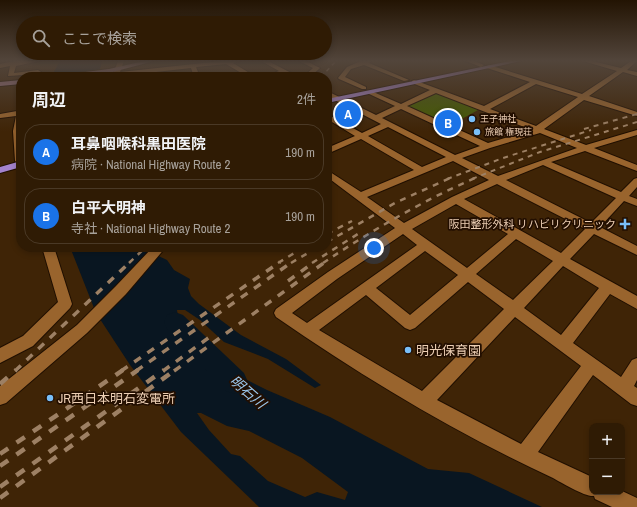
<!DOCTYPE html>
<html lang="ja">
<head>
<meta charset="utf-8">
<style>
  :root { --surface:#2f1b04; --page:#3b2813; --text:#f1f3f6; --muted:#a7a19a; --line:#4a3926; --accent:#1a73e8 }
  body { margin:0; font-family:"Archivo Narrow","Noto Sans JP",sans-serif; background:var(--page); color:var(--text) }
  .controls { position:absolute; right:12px; bottom:12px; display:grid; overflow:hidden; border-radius:8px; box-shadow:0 2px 6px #0003 }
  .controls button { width:36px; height:36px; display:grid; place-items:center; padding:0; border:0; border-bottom:1px solid var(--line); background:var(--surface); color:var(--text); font:20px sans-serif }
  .you { position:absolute; left:374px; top:248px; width:14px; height:14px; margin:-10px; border:3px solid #fff; border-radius:50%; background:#1a73e8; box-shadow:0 0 0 6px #1a73e833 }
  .badge { display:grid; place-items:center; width:26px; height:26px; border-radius:50%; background:var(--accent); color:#fff; font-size:13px; font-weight:700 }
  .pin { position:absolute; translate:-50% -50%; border:2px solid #fff; box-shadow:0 1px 4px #0006 }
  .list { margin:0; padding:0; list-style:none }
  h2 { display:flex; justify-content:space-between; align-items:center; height:52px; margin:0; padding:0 16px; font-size:17px }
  h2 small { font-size:13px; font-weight:400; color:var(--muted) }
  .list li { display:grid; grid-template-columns:26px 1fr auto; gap:12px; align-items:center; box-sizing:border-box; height:56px; margin:0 8px 8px; padding:0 8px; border:1px solid var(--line); border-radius:16px }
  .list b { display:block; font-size:15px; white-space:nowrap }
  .list p { margin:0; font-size:13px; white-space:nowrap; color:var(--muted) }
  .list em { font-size:13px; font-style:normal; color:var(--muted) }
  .icon { flex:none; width:22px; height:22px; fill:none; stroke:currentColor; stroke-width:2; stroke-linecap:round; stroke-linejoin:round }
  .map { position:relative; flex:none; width:637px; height:507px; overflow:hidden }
  .search { position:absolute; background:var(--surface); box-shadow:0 2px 6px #0003; left:16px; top:16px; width:316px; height:44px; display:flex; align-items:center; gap:10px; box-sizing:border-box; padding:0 14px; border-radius:22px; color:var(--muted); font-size:15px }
  .panel { position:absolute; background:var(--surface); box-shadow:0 2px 6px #0003; left:16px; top:72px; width:316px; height:180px; border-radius:16px }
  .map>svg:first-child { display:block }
  .green { fill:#455b00 }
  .water { fill:#091621; fill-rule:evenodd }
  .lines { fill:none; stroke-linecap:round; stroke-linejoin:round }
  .stream { stroke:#091621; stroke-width:1.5 }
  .river { fill:#091621; fill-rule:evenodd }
  .minor-casing { stroke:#200f01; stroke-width:2 }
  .major-casing { stroke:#200f01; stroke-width:2 }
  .highway-casing { stroke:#200f01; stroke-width:2 }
  .minor { fill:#99642d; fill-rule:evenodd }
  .major { fill:#a0778d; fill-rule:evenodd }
  .highway { fill:#a483cd; fill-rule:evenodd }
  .rail-far4 { stroke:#9d8064; stroke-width:1.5; stroke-dasharray:4 4; stroke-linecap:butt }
  .rail-far3 { stroke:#9d8064; stroke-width:2; stroke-dasharray:5 5; stroke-linecap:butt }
  .rail-far2 { stroke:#9d8064; stroke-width:2.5; stroke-dasharray:6 6; stroke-linecap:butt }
  .rail-far1 { stroke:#9d8064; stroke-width:3.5; stroke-dasharray:8 8; stroke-linecap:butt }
  .rail { stroke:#9d8064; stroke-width:4.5; stroke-dasharray:10 10; stroke-linecap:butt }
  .poi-dot { fill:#79bff8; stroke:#220e00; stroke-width:1.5 }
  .labels { text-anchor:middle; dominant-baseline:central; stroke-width:3.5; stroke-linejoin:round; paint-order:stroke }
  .far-poi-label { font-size:9px; fill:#ecceb3; stroke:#220e00; text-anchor:start }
  .poi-label { font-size:11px; fill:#ecceb3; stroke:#220e00; text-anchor:end }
  .near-poi-label { font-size:13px; fill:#ecceb3; stroke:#220e00; text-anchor:start }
  .near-water-label { font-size:14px; font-style:italic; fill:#9ac6eb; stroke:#220e00 }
</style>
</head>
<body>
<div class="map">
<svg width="637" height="507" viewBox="0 0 637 507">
  <rect width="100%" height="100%" fill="#3f2406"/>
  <!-- green -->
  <polygon class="green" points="436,92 477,108 478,110 449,126 409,107 409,105"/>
  <!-- water -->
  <g class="water">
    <polygon points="60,61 102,61 98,77 51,77"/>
    <path d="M70 247H145L148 251 167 260 174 270 190 279 188 288 191 296 199 304 241 335 286 359 321 385 315 388 268 359 224 342 200 320 185 310H177L179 323 212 362 267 390 330 417 428 469 469 473 542 507H259L181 432 130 365 96 313ZM197 413H201L227 426 249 431 302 458 348 492 345 500 317 492 305 497 268 481 240 456 231 454 209 430Z"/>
  </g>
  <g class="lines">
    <!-- stream -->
    <g class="stream">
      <polyline points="464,61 470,63"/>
      <polyline points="492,70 504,73"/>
    </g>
    <!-- river -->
    <polygon class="river" points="175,312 183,315 244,373 248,382 244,391 235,394 226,391 167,329 164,322 167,315"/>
    <!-- minor casing -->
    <g class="minor-casing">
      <g id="minor">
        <polygon points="14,61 39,61 16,66 14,73 38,70 41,72 38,74 8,76 10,66 0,68 0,64"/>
        <polygon points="118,61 124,61 120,72 222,61 240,61 233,63 256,77 248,77 226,64 196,67 200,77 194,77 191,68 112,77"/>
        <polygon points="261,61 268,61 299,77 291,77 284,73 273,77 264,77 279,71"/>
        <polygon points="299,61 306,61 320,68 310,77 303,77 313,68"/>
        <polygon points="361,61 371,61 369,63 409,80 404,81 364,65 351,69 345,77 366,87 366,89 362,89 339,79 338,78 347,67"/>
        <polygon points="466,61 474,61 484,65 481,67"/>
        <path d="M583 61H592L621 68 631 61H637L627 70 637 72V76L623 72 589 96 637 112V116L584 100 544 129 586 145 637 130V135L594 148 637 165V171L585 151 551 162 621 192 634 179 637 178V187L629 196 637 199V206L624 201 600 227 637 246V255L594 234 570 259 637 296V309L610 294 573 343 621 377 632 360 637 358V380L634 386 637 388V406L631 404 593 375 538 452 592 477V492L622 491 637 498V507H612L595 499 594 496C585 497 562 483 553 478 456 433 364 378 276 317L274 313 276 309 328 272 395 228 327 177V170L361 192 414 170 361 139 327 154V148L355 136 327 119V114L362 133 381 124 327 96V91L376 115 395 106 367 93V91H371L401 104 430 90 412 83V81L414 80 484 106 530 82 487 68V66L489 65 582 94 617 71ZM536 84 578 97 536 126 490 109ZM436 93 532 130 488 143 407 106ZM401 109 480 146 455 155 382 118ZM388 127 446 157 422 167 368 136ZM540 133 577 148 498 176 462 158 490 148ZM453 161 489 180 452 197 404 223 367 197ZM543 165 616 198 591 223 506 180ZM497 184 585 229 561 253 464 199ZM456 204 508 234 467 268 412 229ZM403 234 417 245 307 323 292 313 337 279ZM516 239 553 261 513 300 476 274ZM425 251 458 275 410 315 376 288ZM563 266 599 288 561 335 524 308ZM468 282 504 309 422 391 319 330 366 295 405 328 410 330 415 328ZM515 317 581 366 521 444 437 400Z"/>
        <polygon points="18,105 21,105 20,164 15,161 13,131 16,116 0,118 0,114 17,111"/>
        <polygon points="42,247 54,247 72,304 70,308 33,346 0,363 0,348 23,336 58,302"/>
        <polygon points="153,247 166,247 126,294 87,333 6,403 0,405 0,386 77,325 116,286"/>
      </g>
    </g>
    <!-- major casing -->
    <g class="major-casing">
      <g id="major">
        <polygon points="144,61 154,61 109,73 77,77 59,77 62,75 109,69"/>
        <polygon points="21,80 21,84 0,86 0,82"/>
      </g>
    </g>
    <!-- highway casing -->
    <g class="highway-casing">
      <g id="highway">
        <polygon points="510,61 521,61 327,103 327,99"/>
        <polygon points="21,161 21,167 0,173 0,167"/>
      </g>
    </g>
    <!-- minor -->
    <use href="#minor" class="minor"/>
    <!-- major -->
    <use href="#major" class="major"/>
    <!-- highway -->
    <use href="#highway" class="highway"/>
    <!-- rail-far4 -->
    <polyline class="rail-far4" points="321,77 336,61"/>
    <!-- rail-far3 -->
    <g class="rail-far3">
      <polyline points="584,129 637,114"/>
      <polyline points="447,179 503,158 591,130"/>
      <polyline points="472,179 540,152 637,122"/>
    </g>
    <!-- rail-far2 -->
    <g class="rail-far2">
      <polyline points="327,234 352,221"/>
      <polyline points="327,242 395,203 450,178"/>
      <polyline points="129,263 146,247"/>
      <polyline points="278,263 304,247"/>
      <polyline points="291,263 318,247"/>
      <polyline points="312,263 361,232"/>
      <path d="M323 263C371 231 422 201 475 178"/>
    </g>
    <!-- rail-far1 -->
    <g class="rail-far1">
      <polyline points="288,281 314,262"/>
      <polyline points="15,371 130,262"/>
      <polyline points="121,371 280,262"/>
      <polyline points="136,371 292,262"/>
      <polyline points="163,371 211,336"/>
      <polyline points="174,371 325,262"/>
    </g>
    <!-- rail -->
    <g class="rail">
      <polyline points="0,384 16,370"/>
      <polyline points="0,454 123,370"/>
      <polyline points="0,466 138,370"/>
      <polyline points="0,487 164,370"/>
      <polyline points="0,498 175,370"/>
    </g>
  </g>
  <!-- sky -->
  <linearGradient id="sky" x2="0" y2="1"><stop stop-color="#231403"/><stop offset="0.46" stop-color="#52453b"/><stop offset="1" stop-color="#52453b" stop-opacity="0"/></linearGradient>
  <rect width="637" height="132" fill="url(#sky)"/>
  <!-- markers -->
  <g class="poi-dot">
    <circle cx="472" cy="119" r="4"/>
    <circle cx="477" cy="132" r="4"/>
    <path d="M623 218h4v4h4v4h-4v4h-4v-4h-4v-4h4z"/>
    <circle cx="408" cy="350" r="4"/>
    <circle cx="50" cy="398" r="4"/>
  </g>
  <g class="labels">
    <!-- far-poi labels -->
    <g class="far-poi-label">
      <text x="480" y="119">王子神社</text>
      <text x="485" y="132">旅館 権現荘</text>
    </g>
    <!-- poi labels -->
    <g class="poi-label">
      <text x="616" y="224">阪田整形外科 リハビリクリニック</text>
    </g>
    <!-- near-poi labels -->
    <g class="near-poi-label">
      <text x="416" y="350">明光保育園</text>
      <text x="58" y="398">JR西日本明石変電所</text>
    </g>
    <!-- near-water labels -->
    <g class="near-water-label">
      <text transform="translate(248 392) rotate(41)">明石川</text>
    </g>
  </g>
</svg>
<div class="controls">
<button>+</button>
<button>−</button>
</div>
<div class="you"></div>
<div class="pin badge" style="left:348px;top:114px">A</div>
<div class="pin badge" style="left:448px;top:123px">B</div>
<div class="search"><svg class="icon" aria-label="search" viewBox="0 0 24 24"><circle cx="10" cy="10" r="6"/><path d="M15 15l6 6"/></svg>ここで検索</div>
<section class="panel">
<h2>周辺<small>2件</small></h2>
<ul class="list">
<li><span class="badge">A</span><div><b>耳鼻咽喉科黒田医院</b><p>病院 · National Highway Route 2</p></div><em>190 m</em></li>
<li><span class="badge">B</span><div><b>白平大明神</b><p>寺社 · National Highway Route 2</p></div><em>190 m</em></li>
</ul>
</section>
</div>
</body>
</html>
